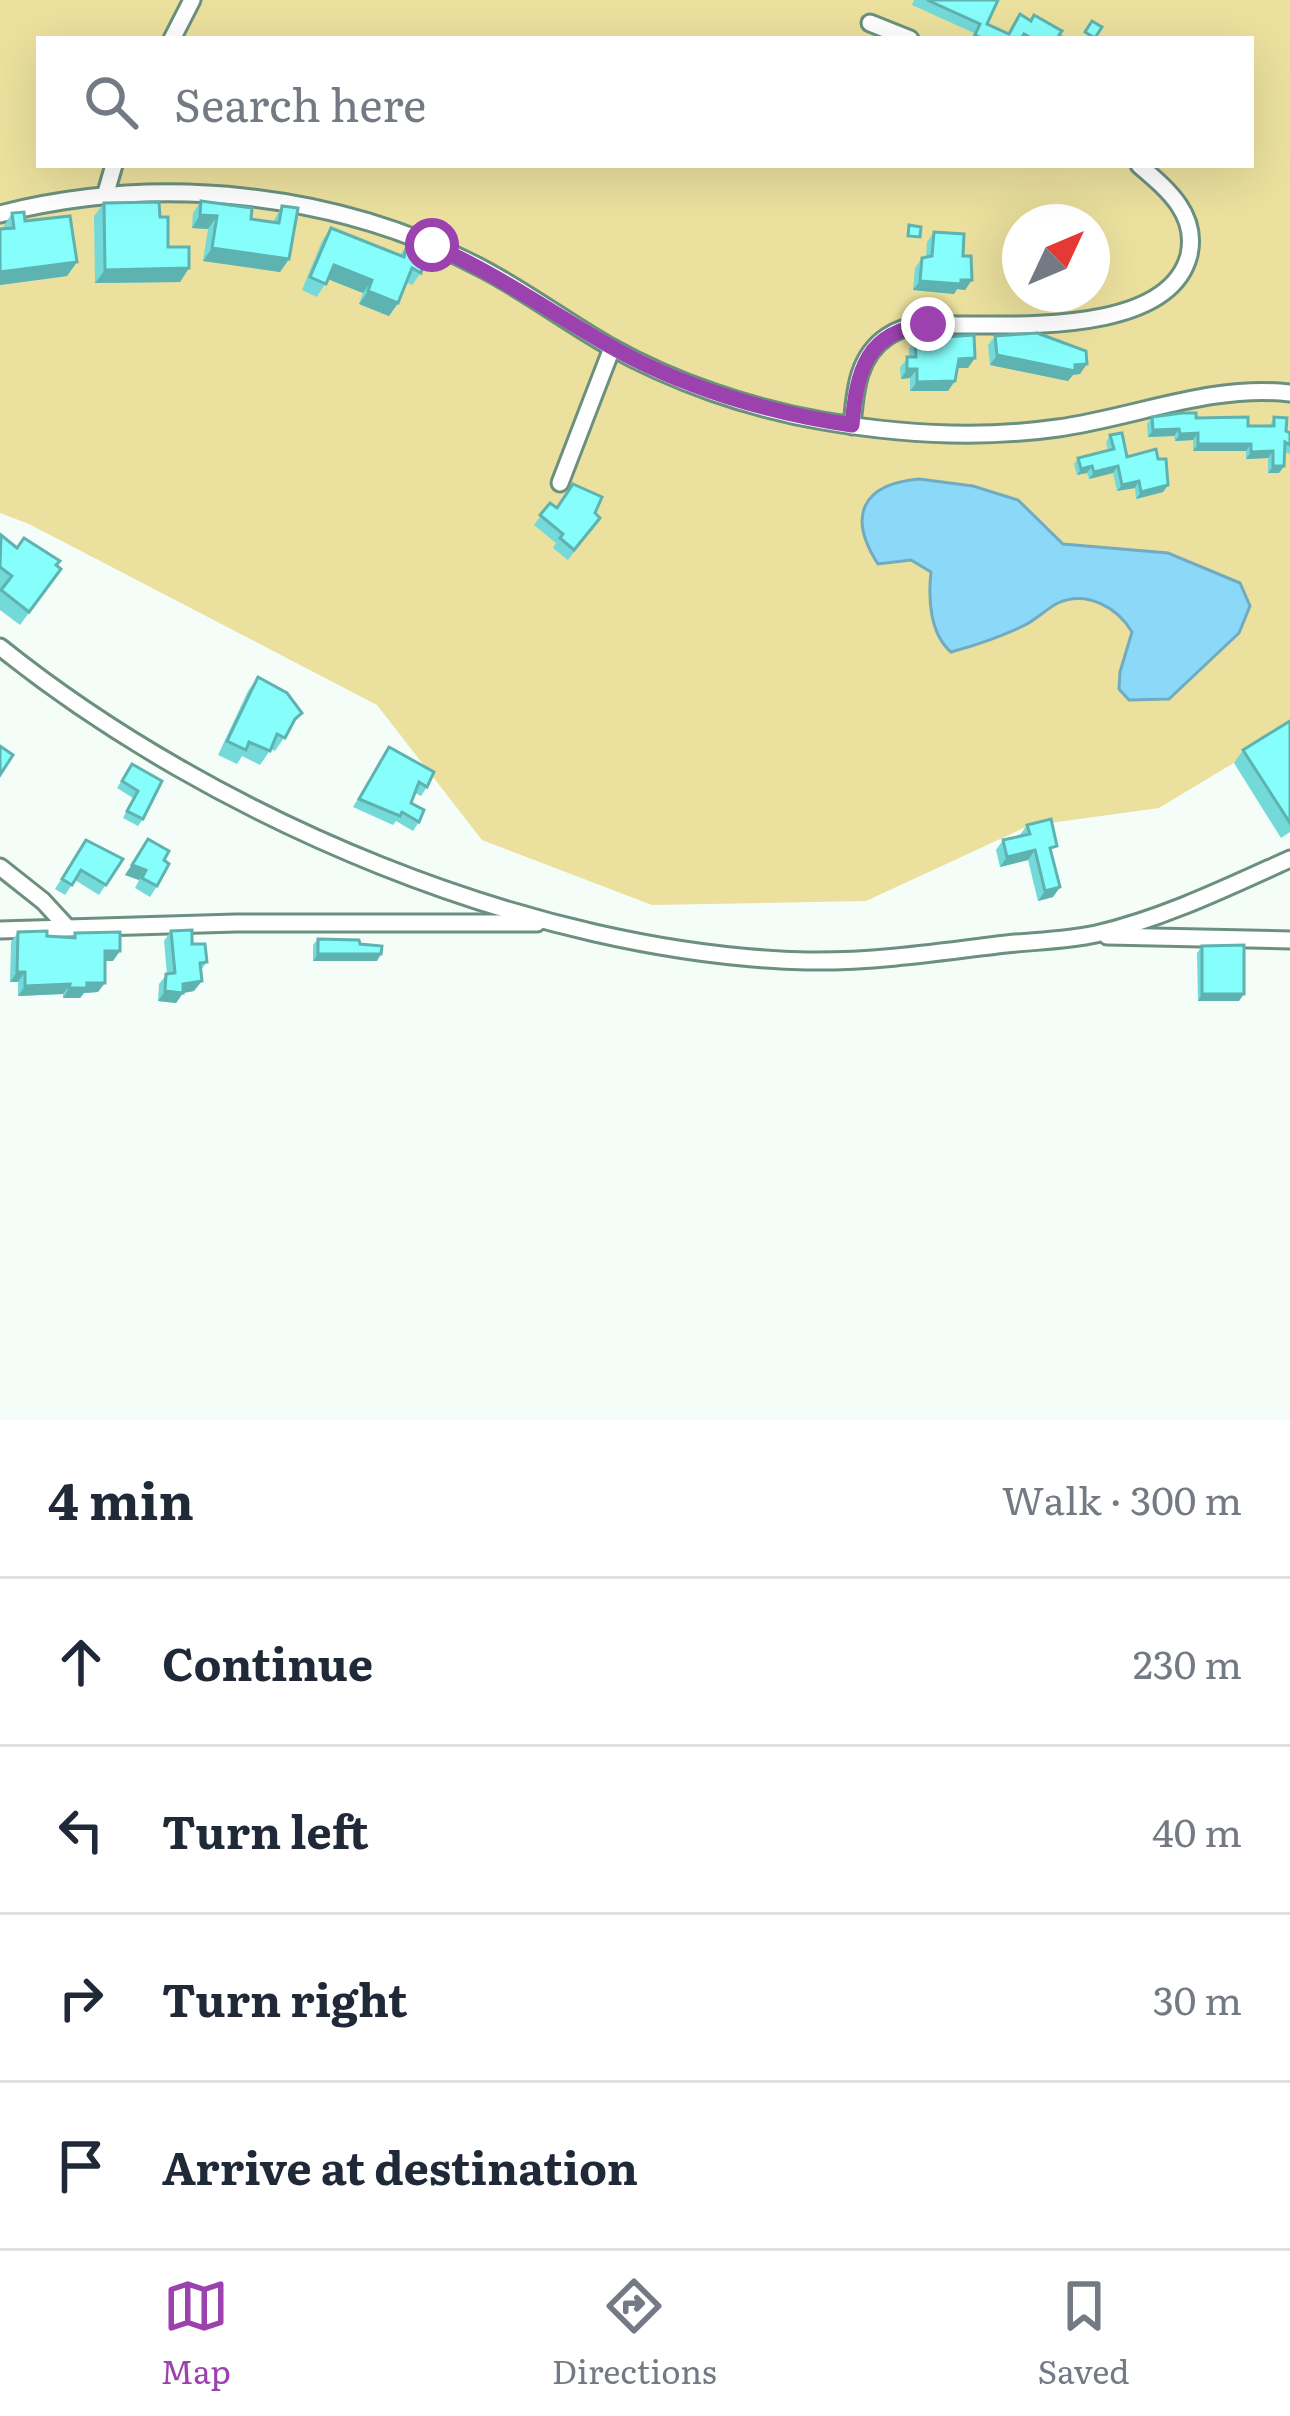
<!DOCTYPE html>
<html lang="en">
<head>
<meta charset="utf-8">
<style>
  :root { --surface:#fff; --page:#f2f2f3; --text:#1f2937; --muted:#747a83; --line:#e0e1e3; --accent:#9c42ae }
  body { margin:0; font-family:Literata,serif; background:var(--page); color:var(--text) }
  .compass { position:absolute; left:1002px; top:204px; width:108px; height:108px; border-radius:50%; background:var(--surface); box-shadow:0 12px 48px #0002; rotate:46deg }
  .stop { position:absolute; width:36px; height:36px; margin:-27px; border:9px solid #9c42ae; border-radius:50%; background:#fff }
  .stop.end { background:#9c42ae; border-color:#fff; box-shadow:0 3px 12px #0008 }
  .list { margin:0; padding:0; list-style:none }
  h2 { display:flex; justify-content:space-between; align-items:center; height:156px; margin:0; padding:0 48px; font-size:51px }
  h2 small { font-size:39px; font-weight:400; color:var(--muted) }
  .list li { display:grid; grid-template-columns:78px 1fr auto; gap:36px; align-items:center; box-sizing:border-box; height:168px; padding:0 48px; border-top:3px solid var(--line) }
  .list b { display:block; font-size:45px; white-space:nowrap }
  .list em { font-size:39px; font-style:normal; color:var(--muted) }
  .icon { flex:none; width:66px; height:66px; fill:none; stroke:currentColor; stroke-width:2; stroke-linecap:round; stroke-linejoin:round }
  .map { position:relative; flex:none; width:1290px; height:1420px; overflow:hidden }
  .search { position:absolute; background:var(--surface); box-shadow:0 12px 48px #0002; left:36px; right:36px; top:36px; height:132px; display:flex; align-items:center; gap:30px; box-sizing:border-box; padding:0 42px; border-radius:0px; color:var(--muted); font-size:45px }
  .sheet { height:828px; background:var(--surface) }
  nav { display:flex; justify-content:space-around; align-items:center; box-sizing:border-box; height:168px; border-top:3px solid var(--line); background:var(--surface); font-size:33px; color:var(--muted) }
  nav a { display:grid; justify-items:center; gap:6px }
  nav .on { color:var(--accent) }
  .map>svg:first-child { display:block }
  .green { fill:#ebe09d; fill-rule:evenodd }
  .water { fill:#8cd8f8; stroke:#71abbf; stroke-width:3 }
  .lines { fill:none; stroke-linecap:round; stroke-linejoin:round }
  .minor-casing { stroke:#6b907e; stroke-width:21 }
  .minor { stroke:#fff; stroke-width:15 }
  .wall { fill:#73dad9 }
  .shaded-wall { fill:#5eb2b0 }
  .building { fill:#86fefc; stroke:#5eb2b0; stroke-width:3 }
  .route { stroke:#9c42ae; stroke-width:15 }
</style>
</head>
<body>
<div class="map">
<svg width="1290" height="1420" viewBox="0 0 1290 1420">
  <rect width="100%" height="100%" fill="#f5fdf9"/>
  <!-- green -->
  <path class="green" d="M0 0H1290V729L1159 808 1028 826 866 901 652 905 482 840 377 705 29 524 0 513ZM39 39H1251V165H39ZM1020 222H1092V294H1020Z"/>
  <!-- water -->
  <path class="water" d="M919 479 973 486 1018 500 1063 544 1168 553 1240 583 1250 606 1239 633 1169 699 1129 700 1119 689 1120 672 1132 632C1118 608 1087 590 1058 603 1046 609 1037 619 1025 625 1001 637 977 645 951 652 930 634 928 599 931 572L911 560 878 564C847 516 862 484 919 479Z"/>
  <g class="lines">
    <!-- minor casing -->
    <g class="minor-casing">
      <g id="minor">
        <polyline points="870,23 910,39"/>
        <polyline points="172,39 192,0"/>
        <polyline points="105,196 114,165"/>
        <path d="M0 214C160 173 339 192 485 270 528 293 567 322 609 346 673 382 751 409 823 421 898 434 981 439 1058 428 1136 417 1211 384 1290 393"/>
        <path d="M852 426C855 392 857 356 888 336 912 320 941 325 968 325 1030 325 1170 331 1189 255 1198 214 1167 189 1139 165"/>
        <polyline points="560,483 612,348"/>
        <path d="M0 647C213 818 532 954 807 961 871 962 934 953 997 945 1029 941 1064 941 1096 934 1162 919 1228 887 1290 859"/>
        <polyline points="0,867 43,901 67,927"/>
        <polyline points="0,930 236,923 537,923"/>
        <polyline points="1107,936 1290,940"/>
      </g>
    </g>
    <!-- minor -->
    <use href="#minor" class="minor"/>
  </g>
  <!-- wall -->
  <g class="wall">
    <polygon points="914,0 998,0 987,24 1008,34 1020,14 1065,39 971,39 974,33 912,5"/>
    <polygon points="201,201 251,219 273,222 282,206 289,259 280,272 203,261 208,229 192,228 193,213"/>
    <polygon points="104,203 160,217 168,247 189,268 180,282 95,283 94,216"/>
    <polygon points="12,213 25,221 77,262 67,276 0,285 0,229 2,229"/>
    <polygon points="331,228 400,255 407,245 421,273 412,285 406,282 398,303 389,316 359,304 363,293 328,279 317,297 302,290 322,241"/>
    <polygon points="934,232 963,256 965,290 957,289 954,294 913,290 915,268 922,258 926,257 927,242"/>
    <polygon points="995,336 1080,374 1073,375 1068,381 990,365 988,345"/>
    <polygon points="915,339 968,368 957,368 948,391 910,391 910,378 901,379 900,367 909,357 909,349"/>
    <polygon points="1152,417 1196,418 1248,426 1270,426 1274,417 1290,433 1290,454 1284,452 1284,466 1279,473 1268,473 1268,458 1246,459 1246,451 1193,451 1193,440 1175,441 1174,436 1148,437 1147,424"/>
    <polygon points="1110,435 1127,457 1168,485 1163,492 1136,499 1135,488 1117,491 1113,473 1089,479 1087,473 1077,475 1074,464 1078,458 1108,451 1106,442"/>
    <polygon points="550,503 556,508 595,513 600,518 568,560 553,548 556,543 534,525"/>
    <polygon points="0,536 17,548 61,569 20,625 0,610"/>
    <polygon points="258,677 290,729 275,751 271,749 260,765 242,756 237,764 218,755 248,691"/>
    <polygon points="1290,721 1290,832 1281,838 1234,763 1243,750"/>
    <polygon points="389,747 427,787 421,796 415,793 411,803 419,822 413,831 396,821 393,825 353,807"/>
    <polygon points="132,764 143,819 138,826 123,818 133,798 117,788"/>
    <polygon points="1027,825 1052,854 1060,887 1053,897 1038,901 1028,860 1000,867 996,850 1003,840 1020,835"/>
    <polygon points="148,839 164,860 157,886 150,897 135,888 139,880 125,875"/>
    <polygon points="86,840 123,859 99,895 75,880 65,895 55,889"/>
    <polygon points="171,931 192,944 207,962 201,970 194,991 183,993 176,1003 158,1001 159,984 167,974 164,941"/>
    <polygon points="18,932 72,938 75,933 113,961 105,961 98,992 84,993 80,998 63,998 63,994 18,996 18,982 10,982 11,942"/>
    <polygon points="318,939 360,944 377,961 313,961 313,945"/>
    <polygon points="1202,946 1239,1001 1198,1001 1197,953"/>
  </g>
  <!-- shaded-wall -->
  <g class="shaded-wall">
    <polygon points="200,215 217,216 208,229 192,228"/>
    <polygon points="212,248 289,259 280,272 203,261"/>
    <polygon points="77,262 67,276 0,285 0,272"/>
    <polygon points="334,265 372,280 363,293 325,278"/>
    <polygon points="189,268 180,282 95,283 105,270"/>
    <polygon points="972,280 965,290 957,289 954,294 913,290 920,281"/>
    <polygon points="368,291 398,303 389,316 359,304"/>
    <polygon points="997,355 1075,365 1087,364 1080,374 1073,375 1068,381 990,365"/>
    <polygon points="975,358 968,368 953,368 959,359"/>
    <polygon points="907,369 917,369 910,378 901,379"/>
    <polygon points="955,381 948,391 910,391 917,382"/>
    <polygon points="1179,429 1174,436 1148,437 1153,430"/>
    <polygon points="1198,433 1193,440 1175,441 1180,434"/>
    <polygon points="1198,444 1251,444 1246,451 1193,451"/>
    <polygon points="1273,451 1268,458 1246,459 1251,452"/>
    <polygon points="1092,466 1087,473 1077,475 1081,469"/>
    <polygon points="1118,466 1113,473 1089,479 1094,472"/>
    <polygon points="1273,466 1284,466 1279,473 1268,473"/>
    <polygon points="1139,481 1135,488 1117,491 1122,485"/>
    <polygon points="1168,485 1163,492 1136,499 1141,492"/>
    <polygon points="1035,850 1028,860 1000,867 1007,857"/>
    <polygon points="132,865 146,870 139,880 125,875"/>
    <polygon points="1060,887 1053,897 1038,901 1045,891"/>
    <polygon points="105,951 120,951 113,961 98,961"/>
    <polygon points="318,954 381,954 377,961 313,961"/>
    <polygon points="17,972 25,972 18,982 10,982"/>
    <polygon points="202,981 194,991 183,993 176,1003 158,1001 165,991 183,984"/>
    <polygon points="87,983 105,983 98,992 84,993 80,998 63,998 69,988"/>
    <polygon points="70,984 63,994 18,996 25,986"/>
    <polygon points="1202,994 1244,994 1239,1001 1198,1001"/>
  </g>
  <!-- building -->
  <g class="building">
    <polygon points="927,0 998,0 987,24 1009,34 1020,14 1031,21 1034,15 1062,31 1059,35 1065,39 1033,39 1024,34 1021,39 984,39 975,35 980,24"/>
    <polygon points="1092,21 1102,27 1095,38 1085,32"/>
    <polygon points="201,201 252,208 251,219 279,223 282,206 298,208 289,259 212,248 217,216 200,215"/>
    <polygon points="159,202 160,217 168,217 168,247 189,247 189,268 105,270 104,203"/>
    <polygon points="24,212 25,221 70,216 77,262 0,272 0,229 14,228 12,213"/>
    <polygon points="909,225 921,227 920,237 908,236"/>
    <polygon points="331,228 404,257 407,245 427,251 421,273 412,268 398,303 368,291 372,280 334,265 326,284 310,277"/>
    <polygon points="934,232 964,234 963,256 971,256 972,280 961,280 961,284 920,281 922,258 932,256"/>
    <polygon points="1037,333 1086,351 1087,364 1075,365 1075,371 997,355 995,336"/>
    <polygon points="974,335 975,358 959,359 955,381 917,382 917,369 907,369 907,357 916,357 915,339"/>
    <polygon points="1182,413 1196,413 1196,418 1248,417 1248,426 1274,426 1274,417 1287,418 1286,431 1290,433 1290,445 1285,442 1284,466 1273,466 1273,451 1251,452 1251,444 1198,444 1198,433 1180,434 1179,429 1153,430 1152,417"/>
    <polygon points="1122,433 1127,457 1156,449 1158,459 1166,459 1168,485 1141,492 1139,481 1122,485 1118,466 1094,472 1092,466 1081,469 1078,458 1114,449 1110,435"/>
    <polygon points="573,484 602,497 595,513 600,518 574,550 560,538 563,534 540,515 550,503 557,508"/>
    <polygon points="1,535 17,548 24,538 60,561 56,565 61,569 29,612 1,590 12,576 0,567"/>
    <polygon points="258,677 287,693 302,713 295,719 285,738 277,734 270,751 249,742 246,750 227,741"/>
    <polygon points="1290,721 1290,823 1243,750"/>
    <polygon points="0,746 13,755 0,775"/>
    <polygon points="389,747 434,772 427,787 419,782 411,803 424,810 419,822 402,812 400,816 359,799"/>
    <polygon points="132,764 162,781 143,819 127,811 138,791 122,781"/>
    <polygon points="1051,819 1057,846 1050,848 1060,887 1045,891 1035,850 1007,857 1003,840 1030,834 1027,825"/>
    <polygon points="148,839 169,851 164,860 169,864 157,886 142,878 146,870 132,865"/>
    <polygon points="86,840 123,859 106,885 81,870 72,885 62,879"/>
    <polygon points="192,930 192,944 205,944 207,962 200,963 202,981 183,984 183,993 165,991 166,974 175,973 171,931"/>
    <polygon points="47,931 47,936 75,938 75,933 120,932 120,951 105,951 105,983 87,983 87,988 69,988 70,984 25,986 25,972 17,972 18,932"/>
    <polygon points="318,939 359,940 360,944 382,946 381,954 318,954"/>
    <polygon points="1244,945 1244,994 1202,994 1202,946"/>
  </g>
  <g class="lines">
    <!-- route -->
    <path class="route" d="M432 245C495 273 549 311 608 345 681 387 769 413 852 425 857 370 866 332 928 324"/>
  </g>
</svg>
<svg class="compass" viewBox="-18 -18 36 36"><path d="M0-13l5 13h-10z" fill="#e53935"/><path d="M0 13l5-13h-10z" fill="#747a83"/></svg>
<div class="stop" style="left:432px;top:245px"></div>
<div class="stop end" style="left:928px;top:324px"></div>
<div class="search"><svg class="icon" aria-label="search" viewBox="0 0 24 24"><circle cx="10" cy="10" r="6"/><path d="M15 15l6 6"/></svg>Search here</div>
</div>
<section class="sheet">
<h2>4 min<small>Walk · 300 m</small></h2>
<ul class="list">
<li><svg class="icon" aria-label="ahead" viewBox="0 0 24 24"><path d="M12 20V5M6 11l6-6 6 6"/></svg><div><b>Continue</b></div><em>230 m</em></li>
<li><svg class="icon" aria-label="left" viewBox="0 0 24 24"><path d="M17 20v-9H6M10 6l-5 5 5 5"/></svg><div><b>Turn left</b></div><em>40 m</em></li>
<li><svg class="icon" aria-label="right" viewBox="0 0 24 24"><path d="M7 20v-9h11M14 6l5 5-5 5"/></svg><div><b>Turn right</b></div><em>30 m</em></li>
<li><svg class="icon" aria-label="arrive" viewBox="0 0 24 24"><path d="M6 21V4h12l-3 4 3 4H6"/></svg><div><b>Arrive at destination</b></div></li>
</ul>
</section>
<nav>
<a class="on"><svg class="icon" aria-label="map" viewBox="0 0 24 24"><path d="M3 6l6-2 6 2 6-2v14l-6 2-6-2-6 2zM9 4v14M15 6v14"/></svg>Map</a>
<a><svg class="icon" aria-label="directions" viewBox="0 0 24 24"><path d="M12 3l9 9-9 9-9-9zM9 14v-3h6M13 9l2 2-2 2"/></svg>Directions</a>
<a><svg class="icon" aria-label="saved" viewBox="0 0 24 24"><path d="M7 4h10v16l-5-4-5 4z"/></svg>Saved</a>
</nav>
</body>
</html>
